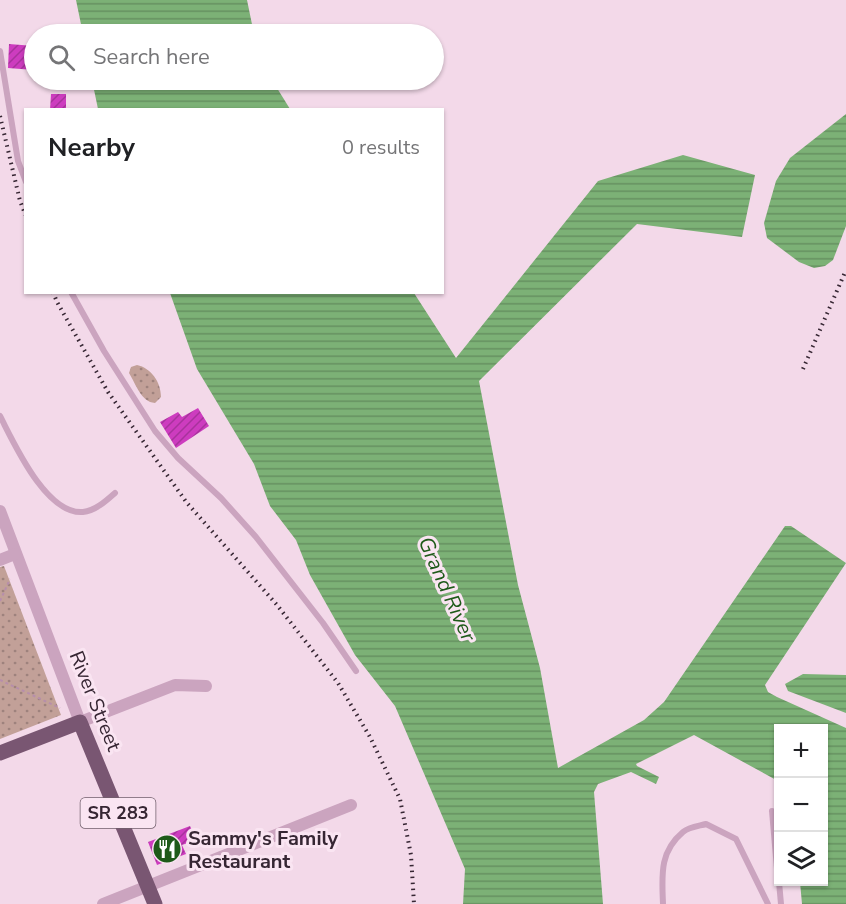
<!DOCTYPE html>
<html lang="en">
<head>
<meta charset="utf-8">
<style>
  :root { --surface:#fff; --page:#f6f6f6; --text:#202124; --muted:#757577; --line:#e0e0e0 }
  body { margin:0; font-family:"Nunito Sans",sans-serif; background:var(--page); color:var(--text) }
  .controls { position:absolute; right:18px; bottom:18px; display:grid; overflow:hidden; border-radius:0px; box-shadow:0 2px 4px #0004 }
  .controls button { width:54px; height:54px; display:grid; place-items:center; padding:0; border:0; border-bottom:2px solid var(--line); background:var(--surface); color:var(--text); font:30px sans-serif }
  .list { margin:0; padding:0; list-style:none }
  h2 { display:flex; justify-content:space-between; align-items:center; height:78px; margin:0; padding:0 24px; font-size:26px }
  h2 small { font-size:20px; font-weight:400; color:var(--muted) }
  .icon { flex:none; width:33px; height:33px; fill:none; stroke:currentColor; stroke-width:2; stroke-linecap:round; stroke-linejoin:round }
  .map { position:relative; flex:none; width:846px; height:904px; overflow:hidden }
  .search { position:absolute; background:var(--surface); box-shadow:0 2px 4px #0004; left:24px; top:24px; width:420px; height:66px; display:flex; align-items:center; gap:15px; box-sizing:border-box; padding:0 21px; border-radius:33px; color:var(--muted); font-size:22px }
  .panel { position:absolute; background:var(--surface); box-shadow:0 2px 4px #0004; left:24px; top:108px; width:420px; height:186px; border-radius:0px }
  .map>svg:first-child { display:block }
  .green { fill:url(#green-dots) }
  .water { fill:url(#water-rules) }
  .building { fill:url(#building-hatch) }
  .lines { fill:none; stroke-linecap:round; stroke-linejoin:round }
  .path { stroke:#b78eab; stroke-width:2; stroke-dasharray:3 3; stroke-linecap:butt }
  .lane { stroke:#cba4bf; stroke-width:6 }
  .street { stroke:#cba4bf; stroke-width:12 }
  .primary { stroke:#795672; stroke-width:15 }
  .rail { stroke:#362633; stroke-width:4; stroke-dasharray:1.5 4.5; stroke-linecap:butt }
  .labels { text-anchor:middle; dominant-baseline:central; stroke-width:6; stroke-linejoin:round; paint-order:stroke }
  .shield { fill:#fae5f2; stroke:#715f6c; stroke-width:1.5 }
  .shield-label { font-size:18px; font-weight:bold; fill:#362633 }
  .street-label { font-size:20px; fill:#362633; stroke:#fae5f2 }
  .poi-label { font-size:20px; font-weight:bold; fill:#362633; stroke:#fae5f2; text-anchor:start }
  .water-label { font-size:21px; font-style:italic; fill:#1e5a19; stroke:#fae5f2 }
</style>
</head>
<body>
<div class="map">
<svg width="846" height="904" viewBox="0 0 846 904">
  <defs>
    <pattern id="green-dots" width="8" height="8" patternUnits="userSpaceOnUse" patternTransform="scale(1.5)"><rect width="8" height="8" fill="#c2a098"/><path d="M2 2h.1M6 6h.1" fill="none" stroke="#9e827d" stroke-width="1.8" stroke-linecap="round"/></pattern>
    <pattern id="water-rules" width="6" height="5" patternUnits="userSpaceOnUse" patternTransform="scale(1.5)"><rect width="6" height="5" fill="#7cb176"/><path d="M0 2.5h6" fill="none" stroke="#669061"/></pattern>
    <pattern id="building-hatch" width="6" height="6" patternUnits="userSpaceOnUse" patternTransform="scale(1.5)"><rect width="6" height="6" fill="#cd3cbf"/><path d="M-1 1l2-2M0 6l6-6M5 7l2-2" fill="none" stroke="#a7329c"/></pattern>
  </defs>
  <rect width="100%" height="100%" fill="#f3d9e9"/>
  <!-- green -->
  <g class="green">
    <path d="M137 365C151 368 161 382 161 397L155 403C141 402 136 384 129 373L131 367Z"/>
    <polygon points="4,566 61,715 0,739 0,567"/>
  </g>
  <!-- water -->
  <g class="water">
    <polygon points="76,0 247,0 254,34 83,34"/>
    <polygon points="92,80 272,80 290,109 98,109"/>
    <polygon points="846,114 846,226 833,260 825,266 814,268 799,262 767,238 764,223 776,181 790,158"/>
    <polygon points="683,155 755,175 742,237 637,224 479,381 518,585 540,668 558,768 644,720 664,702 785,526 791,526 846,563 765,685 768,692 777,697 846,728 846,904 802,904 800,882 824,882 824,728 778,728 778,781 694,735 636,764 637,766 659,777 656,784 631,772 598,784 594,792 603,904 463,904 465,869 395,706 355,655 310,575 296,540 270,506 254,464 197,369 170,293 414,293 456,358 598,181"/>
    <polygon points="803,674 846,675 846,713 788,691 785,684"/>
  </g>
  <!-- building -->
  <g class="building">
    <polygon points="9,44 34,46 34,70 8,68"/>
    <polygon points="51,94 66,94 66,110 50,110"/>
    <polygon points="198,408 209,426 176,448 160,422 178,412 182,417"/>
    <polygon points="190,826 196,840 182,845 186,854 157,865 148,842"/>
  </g>
  <g class="lines">
    <!-- path -->
    <g class="path">
      <polyline points="0,601 10,579"/>
      <polyline points="0,680 60,708"/>
    </g>
    <!-- lane -->
    <g class="lane">
      <polyline points="0,51 18,161 26,182"/>
      <polyline points="71,292 104,351 155,431 178,458 221,498 256,537 323,623 356,671"/>
      <path d="M0 416C14 443 46 515 83 512 95 511 106 501 115 493"/>
      <polyline points="772,811 778,880"/>
      <polyline points="779,882 781,904"/>
      <path d="M663 904C662 876 659 852 683 832 689 827 699 826 706 824L736 839 768 904"/>
    </g>
    <!-- street -->
    <g class="street">
      <polyline points="0,511 80,722 175,685 206,686"/>
      <polyline points="0,560 15,554"/>
      <polyline points="103,904 351,805"/>
    </g>
    <!-- primary -->
    <polyline class="primary" points="0,753 80,722 155,904"/>
    <!-- rail -->
    <g class="rail">
      <polyline points="0,116 20,201 26,216"/>
      <polyline points="53,292 57,302 108,392 187,503 277,605 338,683 370,737 400,799 411,855 414,904"/>
      <polyline points="803,369 846,270"/>
    </g>
  </g>
  <!-- icons -->
  <defs>
    <g id="restaurant-disc" transform="scale(1.5)"><circle r="9.5" fill="#1e5a19" stroke="#fae5f2"/><path d="M-5-6h1v4h1v-4h1v4h1v-4h1v5L-1.5 .5V6h-2V.5L-5-1ZM5-6V6H3V1.5H1.5Q1.5-4 5-6Z" fill="#fff"/></g>
  </defs>
  <g fill-rule="evenodd">
    <use href="#restaurant-disc" x="167" y="849"/>
  </g>
  <g class="labels">
    <!-- shield labels -->
    <rect class="shield" x="80.5" y="798" width="75" height="30" rx="4.5"/>
    <g class="shield-label">
      <text x="118" y="813">SR 283</text>
    </g>
    <!-- street labels -->
    <g class="street-label">
      <text transform="translate(95 701) rotate(68)">River Street</text>
    </g>
    <!-- poi labels -->
    <g class="poi-label">
      <text x="188" y="838">Sammy's Family<tspan x="188" dy="23">Restaurant</tspan></text>
    </g>
    <!-- water labels -->
    <g class="water-label">
      <text transform="translate(447 589) rotate(66)">Grand River</text>
    </g>
  </g>
</svg>
<div class="controls">
<button>+</button>
<button>−</button>
<button><svg class="icon" aria-label="layers" viewBox="0 0 24 24"><path d="M12 4l9 5-9 5-9-5zM3 14l9 5 9-5"/></svg></button>
</div>
<div class="search"><svg class="icon" aria-label="search" viewBox="0 0 24 24"><circle cx="10" cy="10" r="6"/><path d="M15 15l6 6"/></svg>Search here</div>
<section class="panel">
<h2>Nearby<small>0 results</small></h2>
<ul class="list">
</ul>
</section>
</div>
</body>
</html>
